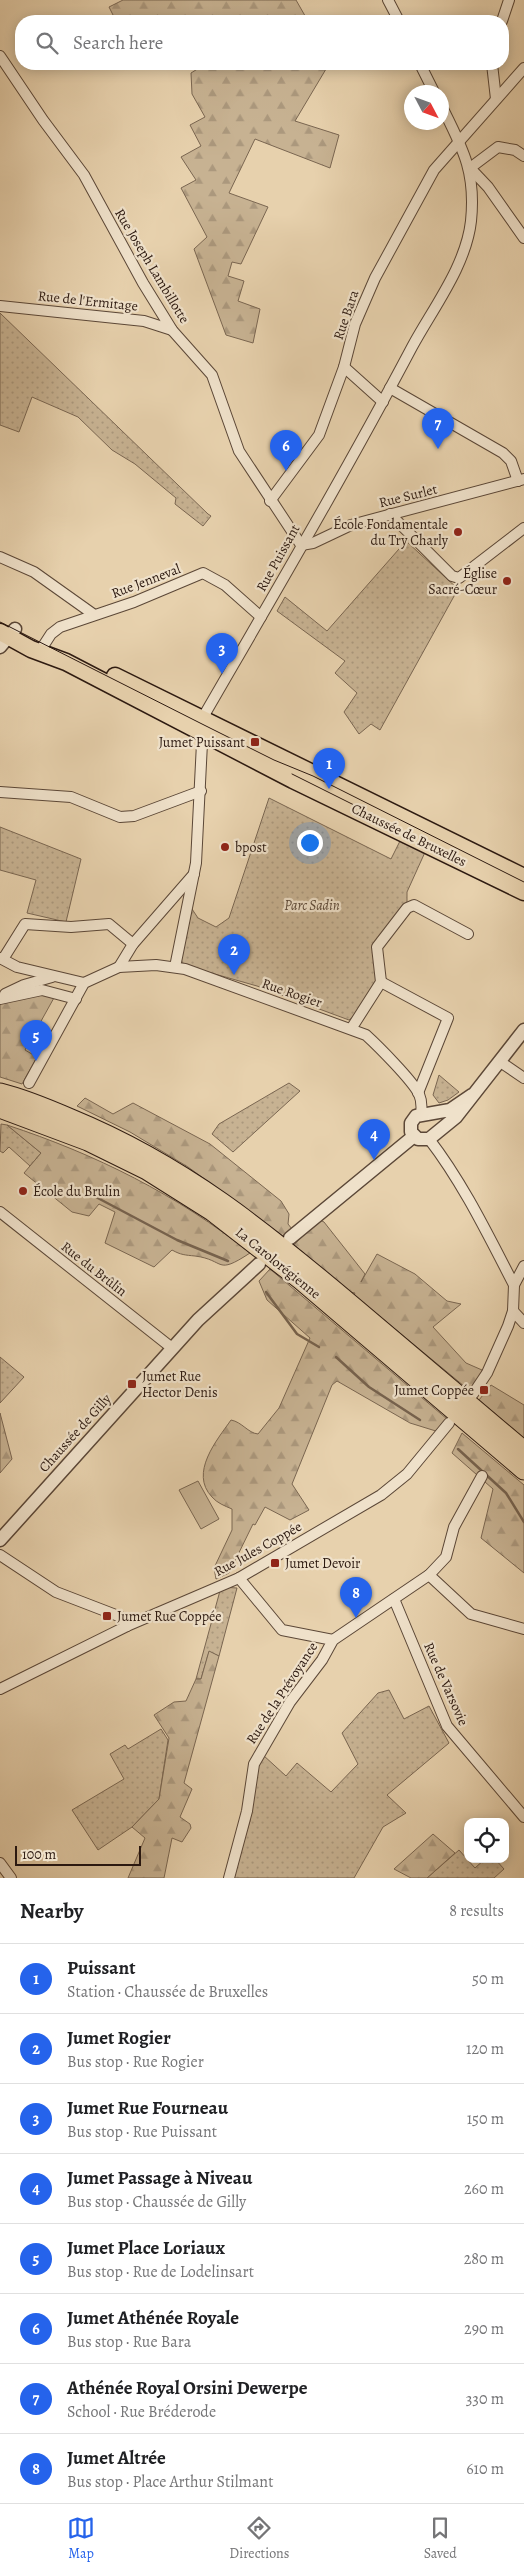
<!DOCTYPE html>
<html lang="en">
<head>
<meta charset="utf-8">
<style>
  :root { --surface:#fff; --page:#f2f2f2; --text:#202124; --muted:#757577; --line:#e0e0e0; --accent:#2563eb }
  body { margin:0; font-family:Alegreya,serif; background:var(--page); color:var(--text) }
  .controls { position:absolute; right:15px; bottom:15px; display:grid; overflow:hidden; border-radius:10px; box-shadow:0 2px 12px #0003 }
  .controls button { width:45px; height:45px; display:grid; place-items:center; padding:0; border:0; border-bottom:1px solid var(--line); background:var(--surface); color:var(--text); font:25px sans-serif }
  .compass { position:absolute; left:404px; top:85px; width:45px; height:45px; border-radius:50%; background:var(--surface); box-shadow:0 2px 12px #0003; rotate:131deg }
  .scale { position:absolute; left:15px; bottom:12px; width:126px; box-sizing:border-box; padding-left:5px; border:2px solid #2c1910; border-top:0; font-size:14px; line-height:18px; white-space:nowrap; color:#2c1910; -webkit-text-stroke:4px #efe1ca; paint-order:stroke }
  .you { position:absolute; left:309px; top:842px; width:18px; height:18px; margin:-12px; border:4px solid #fff; border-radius:50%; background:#1a73e8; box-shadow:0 0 0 8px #1a73e833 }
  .badge { display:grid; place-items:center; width:32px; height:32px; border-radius:50%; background:var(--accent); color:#fff; font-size:16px; font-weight:700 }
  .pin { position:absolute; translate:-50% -41px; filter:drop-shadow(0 1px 2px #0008) }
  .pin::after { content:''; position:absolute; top:26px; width:18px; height:15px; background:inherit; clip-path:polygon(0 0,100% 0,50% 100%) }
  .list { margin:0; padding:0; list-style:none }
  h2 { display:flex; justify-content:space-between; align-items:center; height:65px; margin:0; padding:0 20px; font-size:21px }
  h2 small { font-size:16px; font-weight:400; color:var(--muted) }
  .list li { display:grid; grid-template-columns:32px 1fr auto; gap:15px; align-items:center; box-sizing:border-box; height:70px; padding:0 20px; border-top:1px solid var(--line) }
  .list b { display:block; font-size:19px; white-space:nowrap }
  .list p { margin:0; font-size:16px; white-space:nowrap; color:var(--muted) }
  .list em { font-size:16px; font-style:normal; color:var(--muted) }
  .icon { flex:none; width:28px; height:28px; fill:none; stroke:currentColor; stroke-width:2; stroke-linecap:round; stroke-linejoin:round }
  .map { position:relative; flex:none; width:524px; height:1878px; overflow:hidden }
  .search { position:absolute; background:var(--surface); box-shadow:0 2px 12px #0003; left:15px; right:15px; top:15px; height:55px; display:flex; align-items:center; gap:12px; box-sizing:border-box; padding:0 18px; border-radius:20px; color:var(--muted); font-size:19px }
  .sheet { height:625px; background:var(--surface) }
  nav { display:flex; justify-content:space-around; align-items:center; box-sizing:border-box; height:70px; border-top:1px solid var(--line); background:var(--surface); font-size:14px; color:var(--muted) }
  nav a { display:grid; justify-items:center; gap:2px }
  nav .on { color:var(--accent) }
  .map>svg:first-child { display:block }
  .green { fill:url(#green-dots); stroke:#7a6651 }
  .forest { fill:url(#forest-firs); stroke:#7a6651 }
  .pitch { fill:#c7b292; stroke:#7a6651 }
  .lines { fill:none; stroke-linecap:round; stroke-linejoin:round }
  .stream { stroke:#76624e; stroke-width:2.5 }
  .minor-casing { stroke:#5b4737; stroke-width:12 }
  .tertiary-casing { stroke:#5b4737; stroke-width:15 }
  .primary-casing { stroke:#2c1910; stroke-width:19 }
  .motorway-casing { stroke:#2c1910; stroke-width:21 }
  .minor { stroke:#efe1ca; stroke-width:10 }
  .tertiary { stroke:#efe1ca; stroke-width:12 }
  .primary { stroke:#e7d1ad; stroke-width:16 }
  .motorway { stroke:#e7d1ad; stroke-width:19 }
  .tram { stroke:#2c1910; stroke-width:1 }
  .poi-dot { fill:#8f2418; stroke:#efe1ca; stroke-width:2 }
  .labels { text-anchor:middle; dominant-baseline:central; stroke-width:4.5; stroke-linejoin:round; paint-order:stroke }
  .street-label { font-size:14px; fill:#2c1910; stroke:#efe1ca }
  .poi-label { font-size:14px; fill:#2c1910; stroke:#efe1ca; text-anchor:start }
  .park-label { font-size:14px; font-style:italic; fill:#5a4737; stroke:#efe1ca }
</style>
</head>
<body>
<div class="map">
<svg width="524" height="1878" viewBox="0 0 524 1878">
  <defs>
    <pattern id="green-dots" width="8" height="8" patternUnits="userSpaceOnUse" patternTransform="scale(1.25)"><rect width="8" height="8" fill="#c7b292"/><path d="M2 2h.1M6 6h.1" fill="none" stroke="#ab987d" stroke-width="1.8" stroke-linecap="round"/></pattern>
    <pattern id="forest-firs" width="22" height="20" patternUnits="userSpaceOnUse" patternTransform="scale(1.25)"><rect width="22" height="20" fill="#c7b292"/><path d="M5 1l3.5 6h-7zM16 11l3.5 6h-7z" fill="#ab987d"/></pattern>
  </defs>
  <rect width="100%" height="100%" fill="#e7d1ad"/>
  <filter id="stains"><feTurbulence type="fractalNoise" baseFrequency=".004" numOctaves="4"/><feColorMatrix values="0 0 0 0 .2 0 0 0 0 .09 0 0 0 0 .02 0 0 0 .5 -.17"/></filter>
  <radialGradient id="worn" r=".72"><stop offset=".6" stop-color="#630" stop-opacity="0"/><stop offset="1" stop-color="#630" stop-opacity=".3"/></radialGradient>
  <!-- green -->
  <g class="green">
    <polygon points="0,313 208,514 211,516 203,526 175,504 176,498 135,464 112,450 78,417 32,397 19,432 0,425"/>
    <polygon points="406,541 458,589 380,730 371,724 359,734 344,712 357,693 335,673 345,661 277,611 285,597 327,631"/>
    <polygon points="269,798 391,859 402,837 426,850 407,892 407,904 373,948 377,980 353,1017 349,1020 257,986 183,965 181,959 192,909 198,918 216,927 229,918"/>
    <polygon points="0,827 81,859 66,922 27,913 36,880 0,870"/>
    <polygon points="439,1075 459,1092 448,1100 439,1103 433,1095"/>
    <polygon points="289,1083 300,1091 233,1152 212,1134 219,1124"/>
    <polygon points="1,1124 7,1125 41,1153 30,1166 9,1147 3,1153 0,1151"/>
    <polygon points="0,1357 24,1377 0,1403"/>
    <polygon points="221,1587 237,1588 219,1656 209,1652 201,1679 196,1679"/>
    <polygon points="389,1690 404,1719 429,1706 449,1743 387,1795 406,1813 383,1827 354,1878 232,1878 250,1821 257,1768 263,1755 286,1776 297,1763 331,1792 358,1764 342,1733 378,1693"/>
    <polygon points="161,1729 168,1740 159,1799 132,1827 98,1850 72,1810 124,1779 110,1754 125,1745 128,1749"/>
    <polygon points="459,1850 475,1868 485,1859 495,1859 504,1869 494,1878 427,1878"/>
  </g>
  <!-- forest -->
  <g class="forest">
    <polygon points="123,0 296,0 308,21 116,21 109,7"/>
    <polygon points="196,64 329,64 295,121 339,135 330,168 255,139 229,193 268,207 241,264 232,262 228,276 244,281 238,301 260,309 253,343 226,335 194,249 207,237 181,188 196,180 181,157 201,146 190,125 205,117 192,94 191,73 199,68"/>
    <polygon points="47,994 55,996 25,1050 37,1057 22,1084 0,1077 0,998"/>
    <polygon points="85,1098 113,1114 133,1103 210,1144 281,1201 289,1214 288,1224 296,1234 287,1239 188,1167 130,1132 77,1106"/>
    <path d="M7 1125C95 1154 178 1195 250 1253 215 1276 226 1260 195 1256 185 1255 181 1255 172 1250L154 1267 105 1243 115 1212 99 1204 89 1216 72 1212 24 1173 41 1153Z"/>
    <polygon points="318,1219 324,1222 365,1274 361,1282 377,1254 415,1274 447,1301 461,1304 433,1327 466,1363 482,1370 479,1380 470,1391 354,1295 355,1293 350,1292 294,1245"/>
    <path d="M270 1269 447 1419 439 1432 410 1423 337 1381 332 1385 292 1484 309 1510 290 1520 265 1507 255 1525 253 1524 229 1573 216 1579 214 1568 232 1530V1509C225 1506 217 1503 212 1497 189 1473 217 1440 231 1420 242 1422 248 1433 258 1434L279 1408 310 1338 267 1300 259 1281Z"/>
    <polygon points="491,1385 524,1405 524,1438 479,1400"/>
    <polygon points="0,1413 12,1459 0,1473"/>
    <polygon points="462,1433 524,1485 524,1573 481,1538 493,1489 452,1453"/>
    <polygon points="209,1651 219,1656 184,1783 192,1789 180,1817 190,1824 191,1828 182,1842 172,1838 164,1878 128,1878 145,1838 132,1827 159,1799 169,1738 154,1715 174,1702 186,1701 196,1679 201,1679"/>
    <polygon points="433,1834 455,1853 427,1878 411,1878 394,1869"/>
  </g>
  <!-- pitch -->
  <polygon class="pitch" points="198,1481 219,1519 201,1529 179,1490"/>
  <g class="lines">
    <!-- stream -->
    <g class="stream">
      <polyline points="94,1196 177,1240 228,1261"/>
      <polyline points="266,1292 297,1334 319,1347"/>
      <polyline points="336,1357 369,1387 420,1420"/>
      <polyline points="458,1449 506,1493 524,1522"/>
    </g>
    <!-- minor casing -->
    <g class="minor-casing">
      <g id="minor">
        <polyline points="388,0 399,21"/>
        <polyline points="502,21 509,0"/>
        <polyline points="0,56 43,120 84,175 143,283 172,330 212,375 239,451 301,545"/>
        <polyline points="420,64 434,92"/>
        <polyline points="492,64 496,99"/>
        <polyline points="470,168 488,187 524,238"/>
        <polyline points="470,168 498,147 515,150 524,156"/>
        <polyline points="0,306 144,321 172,330"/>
        <polyline points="344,367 383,402"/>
        <polyline points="390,388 503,453 511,461 518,481"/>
        <polyline points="270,501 319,435 344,367 355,324 375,278 434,170 524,68"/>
        <polyline points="390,514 452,576 459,578 524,528"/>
        <polyline points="301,545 313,543 351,525 524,479"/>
        <polyline points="0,557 34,572 93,614"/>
        <polyline points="40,651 51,634 60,627 134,602 203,573 225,585 261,617"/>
        <polyline points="0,792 71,797 120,817 134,816 201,791"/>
        <polyline points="0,958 17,967 84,983"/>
        <polyline points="3,959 25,924 71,927 109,924 133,944"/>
        <polyline points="119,967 133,944 194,874"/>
        <path d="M175 967 196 863 202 743 206 712C276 591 347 470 412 347 433 308 466 266 471 221 476 172 463 149 442 107"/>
        <polyline points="381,982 448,1018 418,1093"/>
        <polyline points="5,994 24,985 52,977"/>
        <polyline points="0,999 42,990 76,999"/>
        <polyline points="351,1029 381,982 377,947 407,908 414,905 468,934"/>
        <polyline points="499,1061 524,1078"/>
        <path d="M29 1083 84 983 119 967 156 965 185 969 366 1035C378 1046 412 1080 419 1094 422 1101 422 1107 421 1114"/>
        <path d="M429 1139C463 1183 488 1235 514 1285"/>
        <polyline points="0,1212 172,1348"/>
        <polyline points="513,1311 524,1323"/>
        <polyline points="473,1394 487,1373 508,1326 513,1311 514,1285 524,1266"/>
        <polyline points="0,1555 56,1592 121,1617 127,1626"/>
        <polyline points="429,1575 471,1614 524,1629"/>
        <polyline points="239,1578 282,1630 333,1640"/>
        <polyline points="394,1599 447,1726 524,1817"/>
        <polyline points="0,1689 127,1626 239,1578 381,1495 407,1474 449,1423"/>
        <polyline points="0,1863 11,1878"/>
        <polyline points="229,1878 247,1811 254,1764 290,1702 322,1660 333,1640 429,1575 446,1557 454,1527 482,1476"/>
      </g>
    </g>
    <!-- tertiary casing -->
    <g class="tertiary-casing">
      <g id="tertiary">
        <polyline points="0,647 15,629"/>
        <polyline points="472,1095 450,1110 416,1116 411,1123 411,1132 418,1139 429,1139 456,1117 524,1030"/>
        <polyline points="290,1238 414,1136"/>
        <polyline points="0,1540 198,1320 259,1264"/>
      </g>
    </g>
    <!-- primary casing -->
    <g class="primary-casing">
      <g id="primary">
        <polyline points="0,632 31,649 66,662 293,780 524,892"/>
        <polyline points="115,676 524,877"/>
      </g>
    </g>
    <!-- motorway casing -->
    <g class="motorway-casing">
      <g id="motorway">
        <path d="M0 1093C24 1099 48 1109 71 1119 183 1165 265 1232 356 1309 412 1356 468 1404 524 1451"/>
        <polyline points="0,1108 88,1141 147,1170 212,1211 301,1280 524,1470"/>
      </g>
    </g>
    <!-- minor -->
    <use href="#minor" class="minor"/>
    <!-- tertiary -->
    <use href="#tertiary" class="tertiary"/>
    <!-- primary -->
    <use href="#primary" class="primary"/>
    <!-- motorway -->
    <use href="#motorway" class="motorway"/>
    <!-- tram -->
    <g class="tram">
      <polyline points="0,622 204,725 274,760 313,776 524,882"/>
      <polyline points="292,774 364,810"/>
    </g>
  </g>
  <!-- markers -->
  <g class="poi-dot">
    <circle cx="458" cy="532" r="5"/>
    <circle cx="507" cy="581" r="5"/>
    <rect x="250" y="737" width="10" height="10" rx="2.5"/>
    <circle cx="225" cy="847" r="5"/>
    <circle cx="23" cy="1191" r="5"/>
    <rect x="127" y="1379" width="10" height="10" rx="2.5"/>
    <rect x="479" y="1385" width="10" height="10" rx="2.5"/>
    <rect x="270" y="1558" width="10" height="10" rx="2.5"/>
    <rect x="102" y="1611" width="10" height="10" rx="2.5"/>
  </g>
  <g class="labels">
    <!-- street labels -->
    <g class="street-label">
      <text transform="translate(152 266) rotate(59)">Rue Joseph Lambillotte</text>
      <text transform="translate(88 301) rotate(6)">Rue de l'Ermitage</text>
      <text transform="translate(346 315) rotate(-71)">Rue Bara</text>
      <text transform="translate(408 496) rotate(-14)">Rue Surlet</text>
      <text transform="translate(278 558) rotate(-61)">Rue Puissant</text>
      <text transform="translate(146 581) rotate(-21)">Rue Jenneval</text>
      <text transform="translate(409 835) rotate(26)">Chaussée de Bruxelles</text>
      <text transform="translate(292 993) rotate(19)">Rue Rogier</text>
      <text transform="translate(278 1263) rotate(39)">La Carolorégienne</text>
      <text transform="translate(94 1269) rotate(38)">Rue du Brûlin</text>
      <text transform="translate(75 1433) rotate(-48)">Chaussée de Gilly</text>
      <text transform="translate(258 1549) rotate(-29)">Rue Jules Coppée</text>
      <text transform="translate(446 1684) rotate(66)">Rue de Varsovie</text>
      <text transform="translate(282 1693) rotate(-57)">Rue de la Prévoyance</text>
    </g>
    <!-- poi labels -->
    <g class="poi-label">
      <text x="448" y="524" text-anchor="end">École Fondamentale<tspan x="448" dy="16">du Try Charly</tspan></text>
      <text x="497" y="573" text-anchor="end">Église<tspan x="497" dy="16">Sacré-Cœur</tspan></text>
      <text x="245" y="742" text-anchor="end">Jumet Puissant</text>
      <text x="235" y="847">bpost</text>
      <text x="33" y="1191">École du Brulin</text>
      <text x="142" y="1376">Jumet Rue<tspan x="142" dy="16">Hector Denis</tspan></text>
      <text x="474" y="1390" text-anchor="end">Jumet Coppée</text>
      <text x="285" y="1563">Jumet Devoir</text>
      <text x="117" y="1616">Jumet Rue Coppée</text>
    </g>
    <!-- park labels -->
    <g class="park-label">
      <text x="312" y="905">Parc Sadin</text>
    </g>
  </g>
  <rect width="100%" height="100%" filter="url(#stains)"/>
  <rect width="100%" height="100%" fill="url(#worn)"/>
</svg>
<div class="controls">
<button><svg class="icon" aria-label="locate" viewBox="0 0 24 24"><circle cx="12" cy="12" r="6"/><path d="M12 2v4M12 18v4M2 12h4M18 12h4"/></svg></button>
</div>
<svg class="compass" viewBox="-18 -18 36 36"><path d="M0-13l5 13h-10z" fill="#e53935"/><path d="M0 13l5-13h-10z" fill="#757577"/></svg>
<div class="scale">100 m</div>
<div class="you"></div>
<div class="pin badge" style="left:329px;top:789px">1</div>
<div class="pin badge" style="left:234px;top:975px">2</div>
<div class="pin badge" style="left:222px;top:674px">3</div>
<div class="pin badge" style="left:374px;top:1160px">4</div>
<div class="pin badge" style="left:36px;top:1061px">5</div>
<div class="pin badge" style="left:286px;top:471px">6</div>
<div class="pin badge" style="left:438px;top:449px">7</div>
<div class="pin badge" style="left:356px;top:1618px">8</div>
<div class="search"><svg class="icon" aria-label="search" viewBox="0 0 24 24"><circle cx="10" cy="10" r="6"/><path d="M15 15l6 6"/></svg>Search here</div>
</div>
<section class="sheet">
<h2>Nearby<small>8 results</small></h2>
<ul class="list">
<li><span class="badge">1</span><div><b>Puissant</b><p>Station · Chaussée de Bruxelles</p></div><em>50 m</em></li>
<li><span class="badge">2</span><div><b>Jumet Rogier</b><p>Bus stop · Rue Rogier</p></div><em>120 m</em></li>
<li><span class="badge">3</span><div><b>Jumet Rue Fourneau</b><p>Bus stop · Rue Puissant</p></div><em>150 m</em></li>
<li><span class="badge">4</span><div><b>Jumet Passage à Niveau</b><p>Bus stop · Chaussée de Gilly</p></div><em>260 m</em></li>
<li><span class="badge">5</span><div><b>Jumet Place Loriaux</b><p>Bus stop · Rue de Lodelinsart</p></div><em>280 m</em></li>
<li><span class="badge">6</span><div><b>Jumet Athénée Royale</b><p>Bus stop · Rue Bara</p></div><em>290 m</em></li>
<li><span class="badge">7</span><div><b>Athénée Royal Orsini Dewerpe</b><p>School · Rue Bréderode</p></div><em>330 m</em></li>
<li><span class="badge">8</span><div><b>Jumet Altrée</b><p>Bus stop · Place Arthur Stilmant</p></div><em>610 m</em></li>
</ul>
</section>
<nav>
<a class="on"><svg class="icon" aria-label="map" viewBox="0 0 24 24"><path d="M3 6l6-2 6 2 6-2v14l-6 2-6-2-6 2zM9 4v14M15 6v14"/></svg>Map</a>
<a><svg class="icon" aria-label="directions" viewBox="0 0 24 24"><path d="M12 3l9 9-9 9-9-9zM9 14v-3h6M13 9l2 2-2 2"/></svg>Directions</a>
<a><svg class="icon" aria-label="saved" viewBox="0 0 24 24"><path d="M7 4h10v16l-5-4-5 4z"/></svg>Saved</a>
</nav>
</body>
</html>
